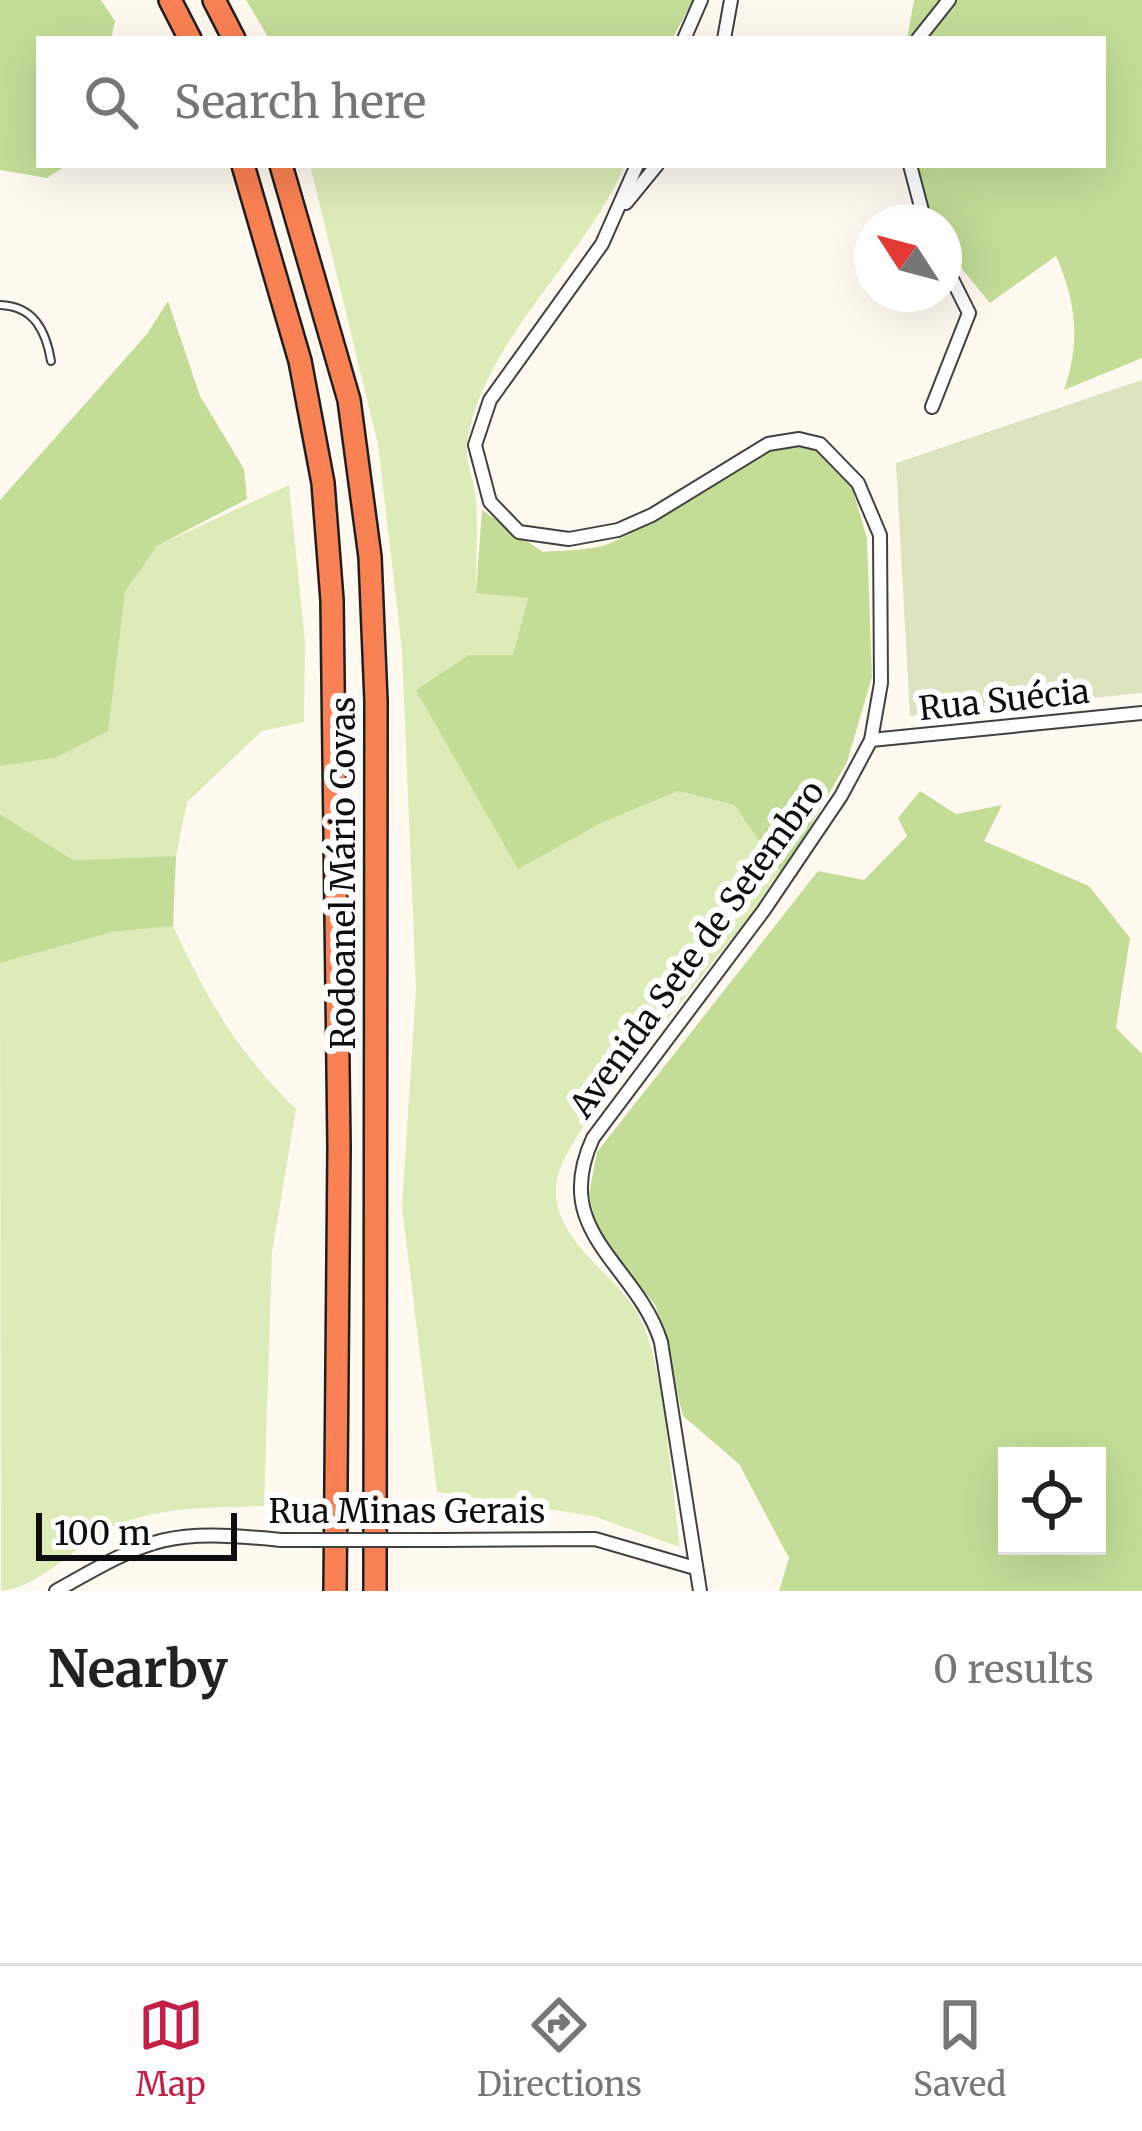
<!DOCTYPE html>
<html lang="en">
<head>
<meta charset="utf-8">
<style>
  :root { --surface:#fff; --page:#f6f6f6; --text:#222; --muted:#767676; --line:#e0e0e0; --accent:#c42046 }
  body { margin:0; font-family:Merriweather,serif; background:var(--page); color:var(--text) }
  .controls { position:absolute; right:36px; bottom:36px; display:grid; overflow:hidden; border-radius:0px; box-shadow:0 12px 48px #0002 }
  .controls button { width:108px; height:108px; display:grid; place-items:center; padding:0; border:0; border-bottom:3px solid var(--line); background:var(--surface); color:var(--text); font:60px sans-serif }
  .compass { position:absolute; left:854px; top:204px; width:108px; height:108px; border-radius:50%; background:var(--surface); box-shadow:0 12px 48px #0002; rotate:306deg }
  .scale { position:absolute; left:36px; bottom:30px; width:201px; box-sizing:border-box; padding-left:12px; border:6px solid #0e0e0e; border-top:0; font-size:33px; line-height:42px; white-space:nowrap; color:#0e0e0e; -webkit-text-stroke:9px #fff; paint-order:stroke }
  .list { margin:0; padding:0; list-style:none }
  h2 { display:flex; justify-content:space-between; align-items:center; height:156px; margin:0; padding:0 48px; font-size:51px }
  h2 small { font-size:39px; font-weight:400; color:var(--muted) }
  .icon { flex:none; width:66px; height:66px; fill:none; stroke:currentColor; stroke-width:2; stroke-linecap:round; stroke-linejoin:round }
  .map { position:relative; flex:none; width:1142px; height:1591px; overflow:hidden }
  .search { position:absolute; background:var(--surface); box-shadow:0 12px 48px #0002; left:36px; right:36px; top:36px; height:132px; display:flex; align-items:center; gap:30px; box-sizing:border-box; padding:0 42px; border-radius:0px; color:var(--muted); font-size:45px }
  .sheet { height:372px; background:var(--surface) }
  nav { display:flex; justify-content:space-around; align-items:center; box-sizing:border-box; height:168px; border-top:3px solid var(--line); background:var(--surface); font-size:33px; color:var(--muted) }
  nav a { display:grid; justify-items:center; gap:6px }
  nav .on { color:var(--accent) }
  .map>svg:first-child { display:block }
  .green { fill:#dcebb7 }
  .forest { fill:#c3dd96; fill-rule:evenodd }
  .cemetery { fill:#dde2bf }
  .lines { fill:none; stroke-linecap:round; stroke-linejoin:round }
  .lane-casing { stroke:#414141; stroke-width:10 }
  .street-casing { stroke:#414141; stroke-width:16 }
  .highway-casing { stroke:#1f1f1f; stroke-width:26 }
  .lane { stroke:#fff; stroke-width:6 }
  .street { stroke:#fff; stroke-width:12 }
  .highway { stroke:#fa8153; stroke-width:21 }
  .street-bridge-casing { stroke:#414141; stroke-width:16; stroke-linecap:butt }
  .street-bridge { stroke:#fff; stroke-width:12 }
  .labels { text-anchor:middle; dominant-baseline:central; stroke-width:12; stroke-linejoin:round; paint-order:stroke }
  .street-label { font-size:33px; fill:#0e0e0e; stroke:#fff }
</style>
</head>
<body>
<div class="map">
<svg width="1142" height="1591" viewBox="0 0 1142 1591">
  <rect width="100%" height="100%" fill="#fff9f0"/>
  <!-- green -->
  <g class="green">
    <path d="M310 165H625C585 259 479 345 467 445 465 463 475 482 476 500 478 531 476 562 476 593L528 597 513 656 599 824 678 791 734 805 783 875 590 1116C577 1138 556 1164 556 1191 555 1240 616 1276 637 1312 666 1364 671 1485 680 1547L593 1516 437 1492 402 1207 416 988 402 650 378 444Z"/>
    <polygon points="289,485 305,642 304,722 262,731 187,802 176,856 73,860 0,814 0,766 55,758 113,657 125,592 157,546"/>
    <path d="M173 926C207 999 237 1052 296 1109L272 1252 264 1506C214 1508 161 1506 115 1526 78 1542 42 1587 1 1591L0 963 113 932Z"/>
  </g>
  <!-- forest -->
  <g class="forest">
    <polygon points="0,0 101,0 115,21 111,39 39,39 39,165 67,165 47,178 0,170"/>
    <polygon points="246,0 693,0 672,39 275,39 268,37"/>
    <path d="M914 0H1142V358L1064 390C1081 342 1076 301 1056 256L990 303 944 247V222H927L905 165H1103V39H907Z"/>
    <polygon points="168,301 200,396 244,469 247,499 157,546 125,592 108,731 55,758 0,766 0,500 147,334"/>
    <path d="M797 443 824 452 852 487 867 538 872 677 847 762 783 875 734 805 678 791 599 824 518 869 416 690 469 655H513L528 598 476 593 482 510 543 552C563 550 589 551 608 544 674 516 728 460 797 443Z"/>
    <path d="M920 791 956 814 1002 805 984 841 1089 886 1130 938 1116 1028 1142 1054V1591H779L789 1558 739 1464 683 1416 656 1306 598 1234 589 1194 597 1152 818 871 864 880 907 836 898 818ZM1007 1456H1097V1546H1007Z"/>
    <polygon points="0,814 73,860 176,856 173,926 113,932 0,963"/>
  </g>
  <!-- cemetery -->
  <polygon class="cemetery" points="1142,380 1142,693 910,716 896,463"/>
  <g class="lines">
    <!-- lane casing -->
    <g class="lane-casing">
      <path id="lane" d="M0 305C34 306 46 331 51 361"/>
    </g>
    <!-- street casing -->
    <g class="street-casing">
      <g id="street">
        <polyline points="684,39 701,0"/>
        <polyline points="724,39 731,0"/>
        <polyline points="918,39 949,0"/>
        <path d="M637 165 602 244 490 400 475 445 490 502 519 532 569 539 618 530 652 515 768 444 799 439 820 444 858 483 880 535 881 683 871 740 841 796 764 910 593 1138C549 1233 636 1263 661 1342L700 1591"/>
        <polyline points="910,165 925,222"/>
        <polyline points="626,203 657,165"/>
        <polyline points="932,407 969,313 944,263"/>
        <polyline points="871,740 1142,713"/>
        <polyline points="439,1540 595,1539 695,1568"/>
        <path d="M56 1591C154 1535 169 1529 281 1540"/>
      </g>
    </g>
    <!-- highway casing -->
    <g class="highway-casing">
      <g id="highway">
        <polyline points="170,0 190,39"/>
        <polyline points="214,0 234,39"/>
        <polyline points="243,165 300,361 323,483 332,600 339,1147 335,1591"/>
        <polyline points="281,165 349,400 370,557 376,701 375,1591"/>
      </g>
    </g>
    <!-- lane -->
    <use href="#lane" class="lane"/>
    <!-- street -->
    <use href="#street" class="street"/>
    <!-- highway -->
    <use href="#highway" class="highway"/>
    <!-- street-bridge casing -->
    <g class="street-bridge-casing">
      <polyline id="street-bridge" points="281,1540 439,1540"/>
    </g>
    <!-- street-bridge -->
    <use href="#street-bridge" class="street-bridge"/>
  </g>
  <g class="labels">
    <!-- street labels -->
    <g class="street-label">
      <text transform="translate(1004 700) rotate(-6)">Rua Suécia</text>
      <text transform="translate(343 873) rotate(-90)">Rodoanel Mário Covas</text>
      <text transform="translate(697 949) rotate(-54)">Avenida Sete de Setembro</text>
      <text x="407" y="1511">Rua Minas Gerais</text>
    </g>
  </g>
</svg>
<div class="controls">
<button><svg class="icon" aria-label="locate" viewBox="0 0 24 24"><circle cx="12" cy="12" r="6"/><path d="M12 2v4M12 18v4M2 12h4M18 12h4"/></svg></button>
</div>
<svg class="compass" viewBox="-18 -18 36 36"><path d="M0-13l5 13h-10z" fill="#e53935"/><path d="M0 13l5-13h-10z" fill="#767676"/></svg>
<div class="scale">100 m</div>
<div class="search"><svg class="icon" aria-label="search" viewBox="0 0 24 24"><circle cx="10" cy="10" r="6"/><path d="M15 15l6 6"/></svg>Search here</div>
</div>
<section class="sheet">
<h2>Nearby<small>0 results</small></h2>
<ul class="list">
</ul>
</section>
<nav>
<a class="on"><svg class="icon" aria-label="map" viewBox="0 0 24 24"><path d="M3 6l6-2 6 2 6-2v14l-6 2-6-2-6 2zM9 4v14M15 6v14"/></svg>Map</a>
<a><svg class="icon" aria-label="directions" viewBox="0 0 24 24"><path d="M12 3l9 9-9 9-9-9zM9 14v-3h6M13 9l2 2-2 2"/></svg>Directions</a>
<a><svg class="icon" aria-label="saved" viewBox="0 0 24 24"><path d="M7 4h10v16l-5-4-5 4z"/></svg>Saved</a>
</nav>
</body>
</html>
